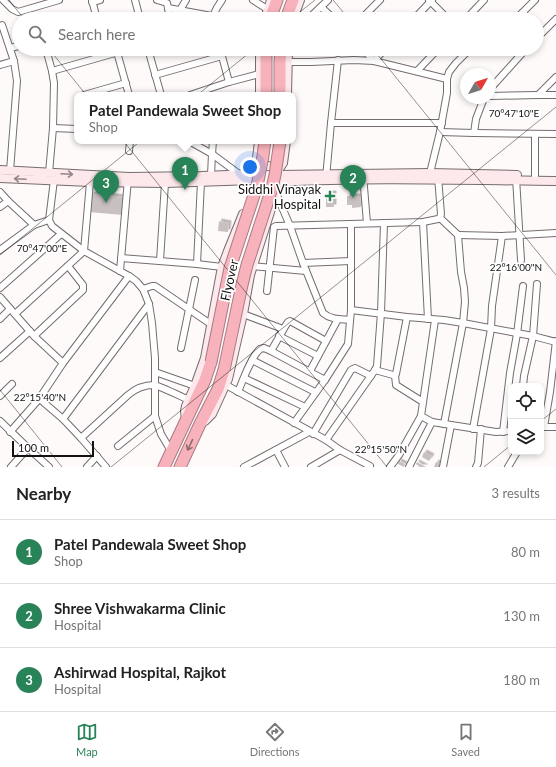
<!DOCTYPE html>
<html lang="en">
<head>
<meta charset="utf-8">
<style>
  :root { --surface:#fff; --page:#f2f2f2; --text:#222; --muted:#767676; --line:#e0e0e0; --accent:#288358 }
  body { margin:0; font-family:Lato,sans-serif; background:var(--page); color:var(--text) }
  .controls { position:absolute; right:12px; bottom:12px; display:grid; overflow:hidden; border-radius:8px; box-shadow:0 2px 6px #0003 }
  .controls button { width:36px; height:36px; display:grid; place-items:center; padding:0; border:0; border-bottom:1px solid var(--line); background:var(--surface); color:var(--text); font:20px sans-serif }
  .compass { position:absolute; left:460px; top:68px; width:36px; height:36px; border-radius:50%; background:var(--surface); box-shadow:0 2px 6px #0003; rotate:51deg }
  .scale { position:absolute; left:12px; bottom:10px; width:82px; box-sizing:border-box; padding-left:4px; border:2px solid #141111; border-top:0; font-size:11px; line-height:14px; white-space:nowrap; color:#141111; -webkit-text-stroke:3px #fff; paint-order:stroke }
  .you { position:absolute; left:250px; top:167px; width:14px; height:14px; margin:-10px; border:3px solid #fff; border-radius:50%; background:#1a73e8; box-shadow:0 0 0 6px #1a73e833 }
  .badge { display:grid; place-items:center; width:26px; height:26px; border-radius:50%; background:var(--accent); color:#fff; font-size:13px; font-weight:700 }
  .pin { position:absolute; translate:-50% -33px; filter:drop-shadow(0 1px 2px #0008) }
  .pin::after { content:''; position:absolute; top:21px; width:14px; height:12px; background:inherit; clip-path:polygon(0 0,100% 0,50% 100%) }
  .popup { position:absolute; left:74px; top:92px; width:222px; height:52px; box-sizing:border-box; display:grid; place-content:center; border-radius:8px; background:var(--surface); filter:drop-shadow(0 1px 3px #0005); font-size:13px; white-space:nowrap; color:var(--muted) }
  .popup b { font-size:15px; color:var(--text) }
  .popup::after { content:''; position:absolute; left:50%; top:100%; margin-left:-8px; border:8px solid transparent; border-top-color:var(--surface) }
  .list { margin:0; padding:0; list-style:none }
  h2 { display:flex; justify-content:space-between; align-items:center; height:52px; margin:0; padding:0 16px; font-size:17px }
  h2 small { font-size:13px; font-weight:400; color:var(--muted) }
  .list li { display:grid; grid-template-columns:26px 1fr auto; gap:12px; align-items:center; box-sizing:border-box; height:64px; padding:0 16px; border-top:1px solid var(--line) }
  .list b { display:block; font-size:15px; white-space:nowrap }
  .list p { margin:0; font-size:13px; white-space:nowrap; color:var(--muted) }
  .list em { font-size:13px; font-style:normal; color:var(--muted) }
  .icon { flex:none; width:22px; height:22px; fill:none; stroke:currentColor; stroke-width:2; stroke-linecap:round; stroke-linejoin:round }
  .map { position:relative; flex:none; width:556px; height:467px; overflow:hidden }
  .search { position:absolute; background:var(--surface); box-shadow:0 2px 6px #0003; left:12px; right:12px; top:12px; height:44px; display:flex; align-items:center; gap:10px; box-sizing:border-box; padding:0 14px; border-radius:22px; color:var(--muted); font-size:15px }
  .sheet { height:244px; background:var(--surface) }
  nav { display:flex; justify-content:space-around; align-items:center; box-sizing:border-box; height:56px; border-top:1px solid var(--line); background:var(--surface); font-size:11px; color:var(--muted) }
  nav a { display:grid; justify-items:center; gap:2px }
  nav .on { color:var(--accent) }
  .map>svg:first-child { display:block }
  .building { fill:#c8c0c1; filter:url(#shadow) }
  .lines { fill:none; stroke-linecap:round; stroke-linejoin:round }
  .street-casing { stroke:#746d6e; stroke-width:8 }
  .secondary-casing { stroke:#746d6e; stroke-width:10 }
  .highway-casing { stroke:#a87a80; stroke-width:13 }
  .street { stroke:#fff; stroke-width:6 }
  .secondary { stroke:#fde8eb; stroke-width:8 }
  .highway { stroke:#f7b2bc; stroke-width:11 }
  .highway-bridge-casing { stroke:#a87a80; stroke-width:13; stroke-linecap:butt }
  .highway-bridge { stroke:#f7b2bc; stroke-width:11 }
  .oneway { stroke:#948789 }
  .oneway2 { stroke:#916a6f }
  .ticks { fill:none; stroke:#141111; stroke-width:1; stroke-opacity:0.45 }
  .poi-dot { fill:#288358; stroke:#fff; stroke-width:1.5 }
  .labels { text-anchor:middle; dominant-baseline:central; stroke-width:3.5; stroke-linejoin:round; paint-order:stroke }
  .poi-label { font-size:13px; fill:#141111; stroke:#fff; text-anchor:end }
  .street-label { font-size:13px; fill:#141111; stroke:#fff }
  .ticks-label { font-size:10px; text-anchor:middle; fill:#141111; stroke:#fff; stroke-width:3.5; stroke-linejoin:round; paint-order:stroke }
</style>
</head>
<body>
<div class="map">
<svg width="556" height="467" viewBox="0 0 556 467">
  <defs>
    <filter id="shadow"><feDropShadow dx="2.5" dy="-2.5" stdDeviation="0" flood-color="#0004"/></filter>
  </defs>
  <rect width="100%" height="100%" fill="#fffafa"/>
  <!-- building -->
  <g class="building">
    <rect x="326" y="193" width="8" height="14"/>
    <polygon points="91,194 125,197 123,215 89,212"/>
    <polygon points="347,196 360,196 361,207 352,208 352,205 347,205"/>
    <polygon points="219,221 229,223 228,232 218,231"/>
    <polygon points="424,452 432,456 429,461 422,457"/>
    <polygon points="399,461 405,464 404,467 398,464"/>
    <polygon points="417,462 426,467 420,467 416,464"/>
    <polygon points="436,462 441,464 440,467 434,467"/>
  </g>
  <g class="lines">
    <!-- street casing -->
    <g class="street-casing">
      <g id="street">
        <polyline points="3,0 12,9 18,12 59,0"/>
        <polyline points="92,0 97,19"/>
        <polyline points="135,0 140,19"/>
        <polyline points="157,0 167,3 170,19"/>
        <polyline points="253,0 267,9"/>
        <polyline points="429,0 448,19"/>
        <polyline points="92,2 100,0"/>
        <polyline points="321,7 334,19"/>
        <polyline points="168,8 228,19"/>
        <polyline points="180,10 186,0"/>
        <polyline points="522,13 528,19"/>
        <path d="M213 19C213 12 218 6 222 0"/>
        <polyline points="308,19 328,0"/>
        <polyline points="361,19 380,0"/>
        <polyline points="414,19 432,0"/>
        <polyline points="466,19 484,0"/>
        <polyline points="516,19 535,0"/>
        <polyline points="2,25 14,61 17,81 10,171"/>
        <polyline points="537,38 556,19"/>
        <polyline points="10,48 19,46"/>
        <polyline points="46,49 52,71 54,83 53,128 49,173"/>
        <polyline points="148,49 161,95"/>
        <polyline points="220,49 229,82"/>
        <polyline points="363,49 374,61 385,49"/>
        <polyline points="117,52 129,95"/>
        <polyline points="287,62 311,62 354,60 374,61 447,79"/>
        <polyline points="0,65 14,61"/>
        <polyline points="52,71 129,49"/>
        <polyline points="417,71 438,49"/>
        <polyline points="155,75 222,56"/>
        <polyline points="490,89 526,49"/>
        <polyline points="84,95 126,83"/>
        <polyline points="190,95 229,82 259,74"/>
        <polyline points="538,95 556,77"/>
        <polyline points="490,96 538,95 556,95"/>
        <polyline points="331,123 442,123"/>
        <polyline points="53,128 77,129"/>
        <polyline points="440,132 474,133 556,134"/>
        <polyline points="474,133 476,119 484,98"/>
        <polyline points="189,141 212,154 211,175"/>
        <polyline points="213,141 212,154 239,174"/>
        <polyline points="129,151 130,141"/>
        <polyline points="430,173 440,132 447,93 447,79 449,72 456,63 470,49"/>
        <polyline points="363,175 367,223"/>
        <polyline points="535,176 535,134"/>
        <polyline points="326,178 331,123 338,60"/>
        <polyline points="516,178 521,260"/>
        <polyline points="54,180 49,220 52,226 84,251 129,276 136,281 143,289 149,304 152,323 155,358 155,416 161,434 171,451"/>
        <polyline points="0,192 8,201 34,225"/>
        <path d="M276 193 290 226 303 263 323 313C331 320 341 319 350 320"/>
        <polyline points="0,207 8,201"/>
        <polyline points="440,218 458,235 461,272 464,288 465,302 463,323 444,424"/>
        <polyline points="423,222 428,319"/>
        <polyline points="458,235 502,236 556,233"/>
        <polyline points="0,250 34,225 49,220"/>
        <polyline points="121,258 197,264 222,267"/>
        <polyline points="160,261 165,183"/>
        <polyline points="303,263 351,261"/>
        <polyline points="197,264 201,182"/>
        <polyline points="252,266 306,271"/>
        <polyline points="120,271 128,179"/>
        <polyline points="0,288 61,234"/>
        <polyline points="143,289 152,286 155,286 212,325"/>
        <polyline points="267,291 274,227 276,226 423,222 438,219 440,218 441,214 438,177"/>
        <polyline points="0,297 34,336 63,363"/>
        <polyline points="351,310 407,317 444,320 463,323 533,336 556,342"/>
        <polyline points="15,314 84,251 90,182"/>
        <polyline points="243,314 283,329"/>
        <polyline points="0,319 10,309"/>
        <polyline points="34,336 83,290 83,285 68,266"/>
        <polyline points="279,336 318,356"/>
        <polyline points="181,348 195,280"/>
        <polyline points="271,351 286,325 288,322 290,321 326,341"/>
        <polyline points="0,358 30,331"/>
        <polyline points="252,360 315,392"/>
        <polyline points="375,370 393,375 395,375 396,374 407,317"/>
        <polyline points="310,371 338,319"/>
        <polyline points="155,372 195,386"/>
        <polyline points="395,375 396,385 423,402"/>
        <polyline points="244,378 305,407"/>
        <polyline points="226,385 326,440 340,450 370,466 368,467"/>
        <polyline points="523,386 524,376 533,336 537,284"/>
        <path d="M238 392C243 380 251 357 260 349L264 348 271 351 325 380"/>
        <polyline points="0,396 12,384"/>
        <polyline points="63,419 149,304"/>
        <polyline points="0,421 28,448 49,467"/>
        <polyline points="432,422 421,416 435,320"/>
        <polyline points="294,423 325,380 348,344 351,310 351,224"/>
        <polyline points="542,427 556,427"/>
        <polyline points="544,427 550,392 556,341"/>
        <polyline points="473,429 491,329 492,306 502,236"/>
        <polyline points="10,432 40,398"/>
        <polyline points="503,432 510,373 517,334 523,286"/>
        <polyline points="313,434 351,370 355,368 371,376"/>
        <path d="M81 438 128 395C135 389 144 385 154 385 160 386 182 397 189 400"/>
        <polyline points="326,440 375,370 377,366 381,313 384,223"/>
        <polyline points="118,446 155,416"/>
        <polyline points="276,450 285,467"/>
        <polyline points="11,467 28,448"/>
        <polyline points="87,467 97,456"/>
        <polyline points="106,467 81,438 63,419 42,401 40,398 41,396 63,363 129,276"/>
        <polyline points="244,467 309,432"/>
        <polyline points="311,467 340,450"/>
        <polyline points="390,467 399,455 421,416"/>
        <polyline points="409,467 432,422 496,432 511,431"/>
        <polyline points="443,467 451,425"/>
        <polyline points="476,467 478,463 481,429"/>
        <polyline points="508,467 517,452"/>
      </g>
    </g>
    <!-- secondary casing -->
    <g class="secondary-casing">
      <g id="secondary">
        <polyline points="265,19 271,0"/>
        <polyline points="293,19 300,0"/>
        <polyline points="260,49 260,95"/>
        <polyline points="287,95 288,49"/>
        <circle cx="267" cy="178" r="12"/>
        <polyline points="0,170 129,177 201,176 256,174"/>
        <polyline points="257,170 257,158 259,141"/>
        <polyline points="277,172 283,163 286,141"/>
        <polyline points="278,175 430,173 517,175"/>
        <polyline points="0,178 90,182 165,183 255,180"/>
        <path d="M277 182C370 177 463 180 556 181"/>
        <polyline points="186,419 185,411 186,406 195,386 205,358 222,267 228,251 243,214"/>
        <polyline points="205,421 212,414 228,379 243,314 250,275 276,193 276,185"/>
      </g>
    </g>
    <!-- highway casing -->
    <g class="highway-casing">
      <g id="highway">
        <polyline points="270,19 277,0"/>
        <polyline points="286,19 293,0"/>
        <polyline points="266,95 266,49"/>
        <polyline points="280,95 280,62 281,49"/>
        <polyline points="164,467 205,380 211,362"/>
        <polyline points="180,467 200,424 218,389 224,370"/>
      </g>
    </g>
    <!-- street -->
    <use href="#street" class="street"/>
    <!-- secondary -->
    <use href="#secondary" class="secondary"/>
    <!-- highway -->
    <use href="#highway" class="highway"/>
    <!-- highway-bridge casing -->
    <g class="highway-bridge-casing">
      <g id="highway-bridge">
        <polyline points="211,362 230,268 257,186 263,156 265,141"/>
        <polyline points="224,370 242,285 247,265 272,188 275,175 280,141"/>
      </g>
    </g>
    <!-- highway-bridge -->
    <use href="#highway-bridge" class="highway-bridge"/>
  </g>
  <!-- one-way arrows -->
  <defs><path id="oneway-shaft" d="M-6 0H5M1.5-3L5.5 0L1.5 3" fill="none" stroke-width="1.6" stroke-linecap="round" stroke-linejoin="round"/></defs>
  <g class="oneway">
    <use href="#oneway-shaft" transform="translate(67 174) rotate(3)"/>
    <use href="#oneway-shaft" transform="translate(20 179) rotate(-177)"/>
  </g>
  <use class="oneway2" href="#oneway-shaft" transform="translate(190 445) rotate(115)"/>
  <!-- ticks -->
  <path class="ticks" d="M9 0 24 19M333 0 349 19M291 19 315 0M49 49 387 467M373 49 556 275M0 255 254 49M0 390 62 467M541 421 556 409M111 467 556 107M484 467 511 445"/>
  <!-- markers -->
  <path class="poi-dot" d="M328 190h4v4h4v4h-4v4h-4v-4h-4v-4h4z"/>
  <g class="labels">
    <!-- poi labels -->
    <g class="poi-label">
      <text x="321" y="189">Siddhi Vinayak<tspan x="321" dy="15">Hospital</tspan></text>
    </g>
    <!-- street labels -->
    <g class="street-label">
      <text transform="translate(229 280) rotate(-77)">Flyover</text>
    </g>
  </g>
  <g class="ticks-label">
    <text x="514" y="117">70°47'10"E</text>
    <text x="42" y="252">70°47'00"E</text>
    <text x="516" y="271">22°16'00"N</text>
    <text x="40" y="401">22°15'40"N</text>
    <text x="381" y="453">22°15'50"N</text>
  </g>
</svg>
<div class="controls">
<button><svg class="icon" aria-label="locate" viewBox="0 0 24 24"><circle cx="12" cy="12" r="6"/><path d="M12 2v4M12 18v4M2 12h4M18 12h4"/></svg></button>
<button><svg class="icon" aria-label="layers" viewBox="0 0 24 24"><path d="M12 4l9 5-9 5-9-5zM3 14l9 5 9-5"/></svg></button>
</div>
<svg class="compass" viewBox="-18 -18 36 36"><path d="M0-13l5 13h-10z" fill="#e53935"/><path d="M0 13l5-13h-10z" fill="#767676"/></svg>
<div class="scale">100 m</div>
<div class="you"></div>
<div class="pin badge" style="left:185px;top:190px">1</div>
<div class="popup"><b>Patel Pandewala Sweet Shop</b>Shop</div>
<div class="pin badge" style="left:353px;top:198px">2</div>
<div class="pin badge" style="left:106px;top:203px">3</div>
<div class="search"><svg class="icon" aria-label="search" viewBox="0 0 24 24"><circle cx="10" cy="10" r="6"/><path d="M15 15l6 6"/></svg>Search here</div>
</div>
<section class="sheet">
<h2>Nearby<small>3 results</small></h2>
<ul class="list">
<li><span class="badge">1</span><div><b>Patel Pandewala Sweet Shop</b><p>Shop</p></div><em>80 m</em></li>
<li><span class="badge">2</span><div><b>Shree Vishwakarma Clinic</b><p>Hospital</p></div><em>130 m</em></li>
<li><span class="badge">3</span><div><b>Ashirwad Hospital, Rajkot</b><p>Hospital</p></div><em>180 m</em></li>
</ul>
</section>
<nav>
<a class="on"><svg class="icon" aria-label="map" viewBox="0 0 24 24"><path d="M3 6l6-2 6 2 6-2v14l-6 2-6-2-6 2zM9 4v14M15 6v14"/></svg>Map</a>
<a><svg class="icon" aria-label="directions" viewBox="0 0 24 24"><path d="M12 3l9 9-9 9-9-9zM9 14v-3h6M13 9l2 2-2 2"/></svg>Directions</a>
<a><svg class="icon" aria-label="saved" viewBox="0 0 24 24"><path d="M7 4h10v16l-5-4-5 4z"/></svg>Saved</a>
</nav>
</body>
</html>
